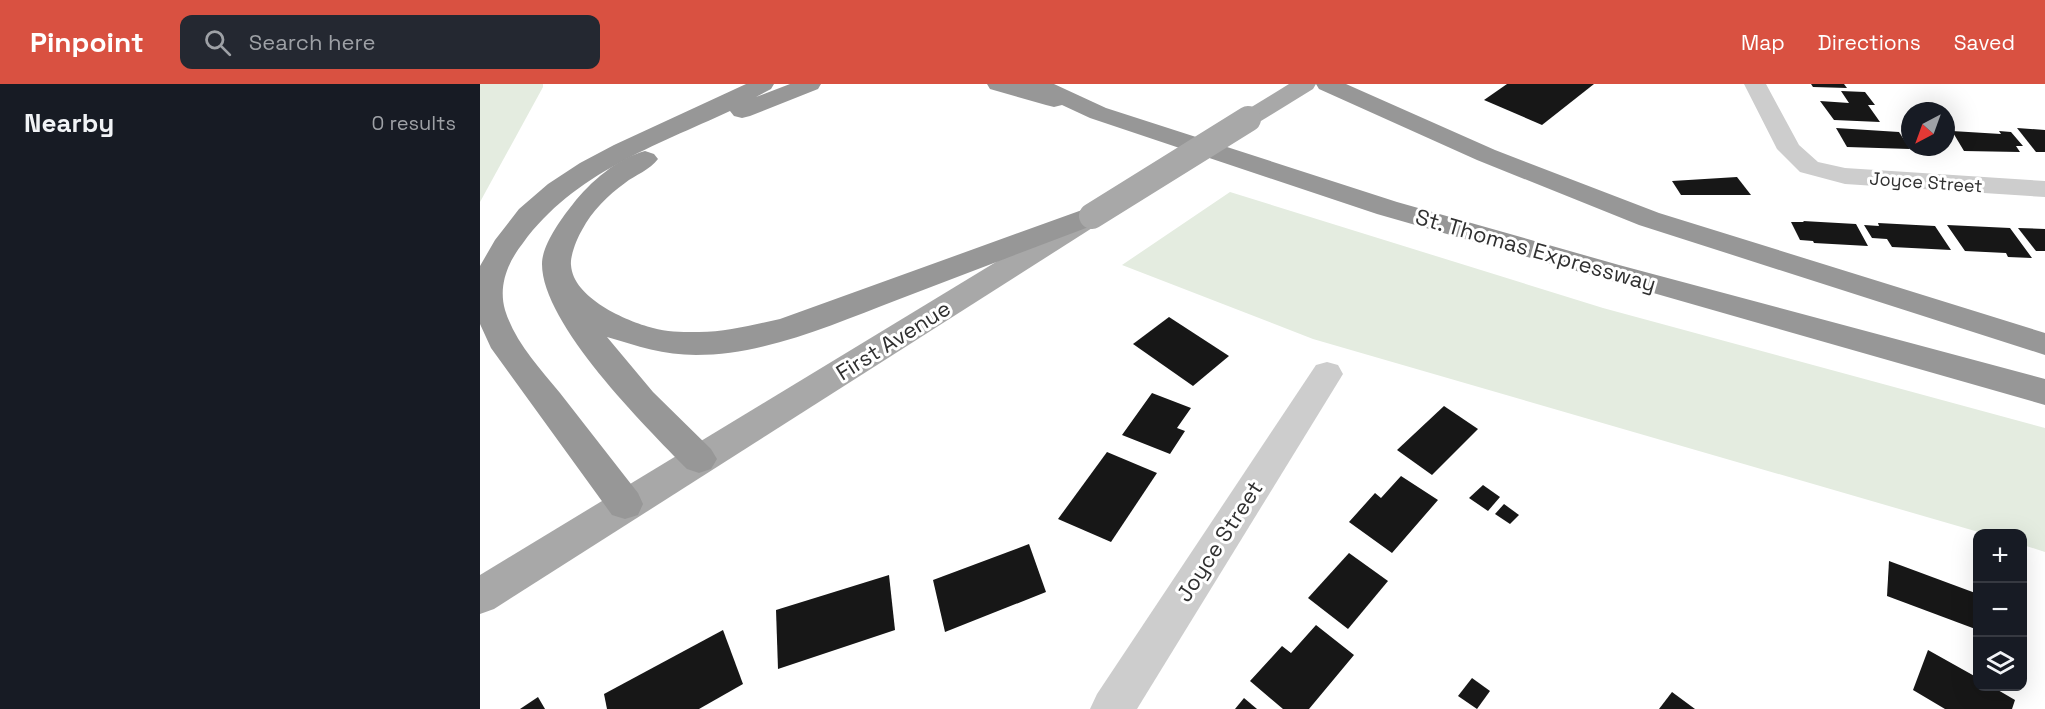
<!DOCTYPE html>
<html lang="en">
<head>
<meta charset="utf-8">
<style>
  :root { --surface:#171b24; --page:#242831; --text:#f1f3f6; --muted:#9ea1a6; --line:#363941; --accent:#d95141 }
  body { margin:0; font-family:"Space Grotesk",sans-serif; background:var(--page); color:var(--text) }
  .controls { position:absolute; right:18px; bottom:18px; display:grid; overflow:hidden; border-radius:12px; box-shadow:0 6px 24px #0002 }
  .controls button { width:54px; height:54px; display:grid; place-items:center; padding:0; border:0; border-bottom:2px solid var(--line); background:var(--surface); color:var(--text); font:30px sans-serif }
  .compass { position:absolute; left:1421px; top:18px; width:54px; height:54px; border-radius:50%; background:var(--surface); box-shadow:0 6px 24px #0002; rotate:221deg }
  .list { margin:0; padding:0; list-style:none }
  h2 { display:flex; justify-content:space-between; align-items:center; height:78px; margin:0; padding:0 24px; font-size:26px }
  h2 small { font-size:20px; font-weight:400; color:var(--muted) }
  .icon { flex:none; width:33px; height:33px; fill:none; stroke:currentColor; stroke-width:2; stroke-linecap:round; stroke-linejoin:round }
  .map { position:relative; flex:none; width:1565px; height:625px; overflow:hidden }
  header { display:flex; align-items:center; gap:36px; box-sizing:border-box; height:84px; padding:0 30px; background:var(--accent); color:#fff }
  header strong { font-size:28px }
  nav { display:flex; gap:33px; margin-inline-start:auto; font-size:21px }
  .search { width:420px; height:54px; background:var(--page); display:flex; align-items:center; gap:15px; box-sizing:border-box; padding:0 21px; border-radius:12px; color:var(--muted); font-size:22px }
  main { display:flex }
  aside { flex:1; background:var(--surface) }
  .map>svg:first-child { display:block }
  .green { fill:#e4ece0 }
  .building { fill:#171717 }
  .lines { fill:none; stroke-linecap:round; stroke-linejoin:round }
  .minor { fill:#cdcdcd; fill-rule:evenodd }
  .major { fill:#a8a8a8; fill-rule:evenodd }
  .highway { fill:#979797; fill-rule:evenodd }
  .major-bridge { stroke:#a8a8a8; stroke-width:26 }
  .labels { text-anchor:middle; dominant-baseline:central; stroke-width:6; stroke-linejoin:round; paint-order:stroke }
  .far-street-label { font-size:18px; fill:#303030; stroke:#fff }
  .street-label { font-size:22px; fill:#303030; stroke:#fff }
</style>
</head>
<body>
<header>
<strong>Pinpoint</strong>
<div class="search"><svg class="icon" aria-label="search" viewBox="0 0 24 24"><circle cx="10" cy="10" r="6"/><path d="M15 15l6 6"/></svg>Search here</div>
<nav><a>Map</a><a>Directions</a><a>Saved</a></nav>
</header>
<main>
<aside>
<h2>Nearby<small>0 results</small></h2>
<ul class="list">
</ul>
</aside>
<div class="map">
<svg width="1565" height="625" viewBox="0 0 1565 625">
  <rect width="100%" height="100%" fill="#fff"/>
  <!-- green -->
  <g class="green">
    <polygon points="0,0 63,0 63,3 0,118"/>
    <polygon points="750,108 1123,224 1565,344 1565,468 1543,461 1542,450 1502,449 833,255 642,181"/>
  </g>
  <!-- building -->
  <g class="building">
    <polygon points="1027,0 1114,0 1062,41 1004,16"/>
    <polygon points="1331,0 1364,0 1367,4 1333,3"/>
    <polygon points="1361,7 1385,8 1395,21 1388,21 1400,38 1354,36 1340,17 1369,19"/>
    <polygon points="1356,44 1419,48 1430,65 1367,63"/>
    <polygon points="1537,44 1565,46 1565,68 1556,68"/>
    <polygon points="1472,47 1521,50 1519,47 1531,48 1543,62 1536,62 1540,68 1484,67"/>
    <polygon points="1257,93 1271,111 1201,111 1192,97"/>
    <polygon points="1323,137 1376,140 1388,162 1334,159 1333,157 1320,156 1311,138 1324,138"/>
    <polygon points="1398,139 1455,142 1471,166 1412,163 1407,155 1392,154 1384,141 1399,142"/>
    <polygon points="1467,141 1530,144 1552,174 1528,173 1526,169 1485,167"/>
    <polygon points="1538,144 1565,145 1565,167 1556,167"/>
    <polygon points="689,233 749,272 713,302 653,260"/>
    <polygon points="672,309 711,324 697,344 705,347 690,370 642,351"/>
    <polygon points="964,322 998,345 952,391 917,366"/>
    <polygon points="627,368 677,389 631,458 578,435"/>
    <polygon points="921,392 958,416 912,469 869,438 895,409 901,414"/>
    <polygon points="1003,401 1020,413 1008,427 989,414"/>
    <polygon points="1024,420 1039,431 1030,440 1015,430"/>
    <polygon points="549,460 566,508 465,548 453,496"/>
    <polygon points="869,469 908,497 868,545 828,514"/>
    <polygon points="1409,477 1498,510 1498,546 1407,512"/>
    <polygon points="409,491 415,546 298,585 296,526"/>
    <polygon points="836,541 874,571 829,625 803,625 770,597 802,562 811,569"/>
    <polygon points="243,546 263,600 219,625 127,625 124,610"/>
    <polygon points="1448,566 1498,594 1498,602 1511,602 1535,616 1532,625 1465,625 1433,606"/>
    <polygon points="992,594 1010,607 997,625 978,612"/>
    <polygon points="1192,608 1215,625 1179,625"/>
    <polygon points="58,613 65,625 40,625"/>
    <polygon points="764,614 777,625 755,625"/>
  </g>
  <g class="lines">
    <!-- minor -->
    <g class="minor">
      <polygon points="1264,0 1286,0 1319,61 1338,78 1365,84 1565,97 1565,113 1365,100 1320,88 1297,65"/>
      <polygon points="847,278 858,281 863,290 657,625 610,625 617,610 836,281"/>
    </g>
    <!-- major -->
    <g class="major">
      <polygon points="809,0 836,0 833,5 776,40 768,42 760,40 756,35 760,30"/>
      <polygon points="610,124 620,127 624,133 620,139 14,525 0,530 0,491 600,127"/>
    </g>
    <!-- highway -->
    <g class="highway">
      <path d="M266 0H294L291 5 276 13 310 0H341L338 5 270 32 262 34 254 32 250 27C175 62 94 89 43 159 28 178 18 201 25 226 35 258 59 283 80 309 106 342 132 376 158 409L163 420 158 431 145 435 132 431 11 264 0 240V182L15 156 39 125 68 100 100 79 134 61Z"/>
      <polygon points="507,0 574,0 626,24 917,118 1139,181 1565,295 1565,321 897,130 610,34 582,21 574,23 566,21 510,5"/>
      <polygon points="836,0 866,0 1015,66 1179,129 1565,249 1565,271 1159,141 997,76 839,5"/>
      <path d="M165 67 174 70 178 75C170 86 155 91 145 99 128 111 112 127 102 146 97 154 90 172 91 181 93 214 146 237 173 244 186 248 201 248 214 248 243 249 272 241 300 235L602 126 612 123 622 126 626 132 622 138C553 164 485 190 417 216 354 240 285 271 216 271 184 271 157 262 127 253L173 308 231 365 237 375 231 385 219 389 207 385C165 342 62 240 62 180 62 161 81 135 93 120 110 98 138 74 165 67Z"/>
    </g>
    <!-- major-bridge -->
    <polyline class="major-bridge" points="612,132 768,35"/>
  </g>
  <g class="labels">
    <!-- far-street labels -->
    <g class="far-street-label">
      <text transform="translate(1446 98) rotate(4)">Joyce Street</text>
    </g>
    <!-- street labels -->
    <g class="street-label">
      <text transform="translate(1056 166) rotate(16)">St. Thomas Expressway</text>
      <text transform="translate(413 256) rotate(-32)">First Avenue</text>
      <text transform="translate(739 457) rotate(-57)">Joyce Street</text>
    </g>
  </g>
</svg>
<div class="controls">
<button>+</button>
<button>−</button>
<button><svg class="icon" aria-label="layers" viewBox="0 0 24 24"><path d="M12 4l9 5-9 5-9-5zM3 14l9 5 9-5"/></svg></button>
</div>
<svg class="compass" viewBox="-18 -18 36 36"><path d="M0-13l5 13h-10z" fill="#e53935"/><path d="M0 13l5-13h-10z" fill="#9ea1a6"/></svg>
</div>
</main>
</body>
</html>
